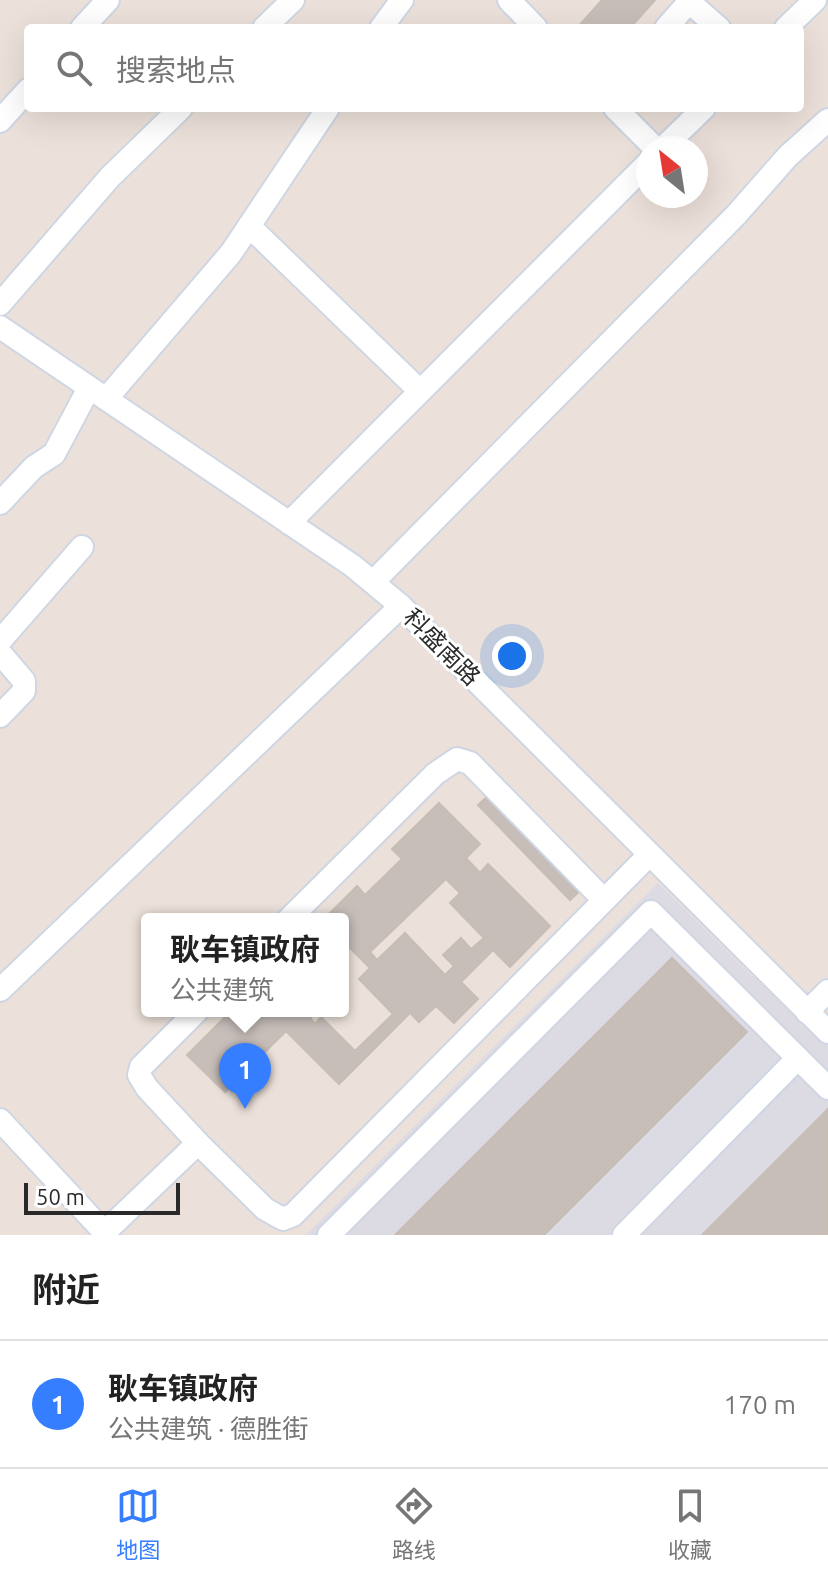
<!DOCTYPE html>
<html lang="zh">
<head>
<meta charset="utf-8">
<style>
  :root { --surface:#fff; --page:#f6f6f6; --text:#222; --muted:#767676; --line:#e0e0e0; --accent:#347eff }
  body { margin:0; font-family:Ubuntu,"Noto Sans SC",sans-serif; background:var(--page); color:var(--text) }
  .compass { position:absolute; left:636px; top:136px; width:72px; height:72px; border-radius:50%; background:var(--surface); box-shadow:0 8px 32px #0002; rotate:330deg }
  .scale { position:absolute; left:24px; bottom:20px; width:156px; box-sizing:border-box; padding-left:8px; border:4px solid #292929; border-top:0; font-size:22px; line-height:28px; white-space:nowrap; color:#292929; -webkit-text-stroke:6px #fff; paint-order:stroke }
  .you { position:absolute; left:512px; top:656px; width:28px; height:28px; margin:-20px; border:6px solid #fff; border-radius:50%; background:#1a73e8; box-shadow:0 0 0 12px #1a73e833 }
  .badge { display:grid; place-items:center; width:52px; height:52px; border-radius:50%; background:var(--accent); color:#fff; font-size:26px; font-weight:700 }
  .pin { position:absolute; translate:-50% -66px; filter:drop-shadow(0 2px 4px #0008) }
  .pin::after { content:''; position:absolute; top:42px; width:28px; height:24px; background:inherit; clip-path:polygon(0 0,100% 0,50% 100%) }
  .popup { position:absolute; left:141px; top:913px; width:208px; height:104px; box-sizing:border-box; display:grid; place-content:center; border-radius:8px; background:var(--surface); filter:drop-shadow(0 2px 6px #0005); font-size:26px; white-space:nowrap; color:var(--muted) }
  .popup b { font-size:30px; color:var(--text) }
  .popup::after { content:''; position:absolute; left:50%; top:100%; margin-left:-16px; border:16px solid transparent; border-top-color:var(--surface) }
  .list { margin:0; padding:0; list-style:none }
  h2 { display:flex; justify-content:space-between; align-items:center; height:104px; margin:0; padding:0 32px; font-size:34px }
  h2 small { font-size:26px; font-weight:400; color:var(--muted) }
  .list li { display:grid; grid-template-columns:52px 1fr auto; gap:24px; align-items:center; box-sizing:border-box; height:128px; padding:0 32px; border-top:2px solid var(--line) }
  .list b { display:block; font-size:30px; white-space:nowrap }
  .list p { margin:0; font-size:26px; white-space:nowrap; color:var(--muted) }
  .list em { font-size:26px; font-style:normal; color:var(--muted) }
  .icon { flex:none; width:44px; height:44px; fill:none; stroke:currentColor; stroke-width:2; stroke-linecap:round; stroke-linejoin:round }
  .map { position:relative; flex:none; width:828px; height:1235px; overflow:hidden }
  .search { position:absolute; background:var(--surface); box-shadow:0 8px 32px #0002; left:24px; right:24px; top:24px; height:88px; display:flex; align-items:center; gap:20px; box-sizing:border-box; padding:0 28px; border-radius:8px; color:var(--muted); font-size:30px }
  .sheet { height:232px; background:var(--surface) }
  nav { display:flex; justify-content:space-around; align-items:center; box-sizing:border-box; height:112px; border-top:2px solid var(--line); background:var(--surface); font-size:22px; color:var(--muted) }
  nav a { display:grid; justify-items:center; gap:4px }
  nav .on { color:var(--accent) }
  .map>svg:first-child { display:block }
  .industrial { fill:#dcdbe4 }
  .building { fill:#c7beba; stroke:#c7bdb4; stroke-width:2; fill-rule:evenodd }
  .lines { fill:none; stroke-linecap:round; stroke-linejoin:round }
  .minor-casing { stroke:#cfd6e3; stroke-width:26 }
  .minor { stroke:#fff; stroke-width:22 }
  .labels { text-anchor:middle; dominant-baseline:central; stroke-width:6; stroke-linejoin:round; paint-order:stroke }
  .street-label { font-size:24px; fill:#292929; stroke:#fff }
</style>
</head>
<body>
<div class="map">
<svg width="828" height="1235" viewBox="0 0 828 1235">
  <rect width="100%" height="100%" fill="#ece1da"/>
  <!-- industrial -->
  <polygon class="industrial" points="658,883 809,1031 828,1013 828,1235 306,1235"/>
  <!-- building -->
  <g class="building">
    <polygon points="602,0 655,0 630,28 577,28"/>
    <polygon points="491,793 583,888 570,900 478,805"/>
    <path d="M439 803 480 844 466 858 480 873 488 864 550 926 510 967 493 950 461 982 478 999 454 1023 436 1006 419 1022 410 1013 339 1084 286 1031 225 1092 187 1055 231 1011H317L310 1018 315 1024 321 1017 355 1051 393 1014 359 979 370 968 343 941V919H324L357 886 365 895 402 859 392 849ZM446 879 460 893 450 903 484 938 471 949 461 938 443 955 454 966 445 975 405 933 377 960 370 952Z"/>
    <polygon points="672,958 747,1032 544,1235 395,1235"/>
    <polygon points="828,1109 828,1235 702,1235"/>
  </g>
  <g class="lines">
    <!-- minor casing -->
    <g class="minor-casing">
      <g id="minor">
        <polyline points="509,0 536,28"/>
        <polyline points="687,0 719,28"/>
        <polyline points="82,28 108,0"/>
        <polyline points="264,28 293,0"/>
        <polyline points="381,28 402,0"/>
        <polyline points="666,28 689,2"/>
        <polyline points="786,28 815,0"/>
        <polyline points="615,108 655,148"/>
        <polyline points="0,121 28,90"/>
        <polyline points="663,148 704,108"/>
        <polyline points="249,226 420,391"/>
        <polyline points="0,304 110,177 181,108"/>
        <polyline points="0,327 353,566 401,606 828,1032"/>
        <polyline points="106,399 231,253 328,108"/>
        <polyline points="0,503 34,467 54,454 89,388"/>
        <polyline points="289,523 648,163"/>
        <polyline points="373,582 736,215 788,156 828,120"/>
        <polyline points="0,641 82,547"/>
        <polyline points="0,653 24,681 24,691 0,716"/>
        <polyline points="289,919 435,774 457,759 470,763 604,900"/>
        <polyline points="0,990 401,606"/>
        <polyline points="197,1011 141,1067 139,1075 147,1088 198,1143"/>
        <polyline points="807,1012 828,991"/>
        <polyline points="0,1120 107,1235"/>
        <polyline points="105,1232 198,1143 265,1209 283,1219 293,1215 649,855"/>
        <polyline points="329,1235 651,912 828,1088"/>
        <polyline points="624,1235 798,1058"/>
      </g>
    </g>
    <!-- minor -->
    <use href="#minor" class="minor"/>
  </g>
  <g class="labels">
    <!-- street labels -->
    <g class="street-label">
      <text transform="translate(442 647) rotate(45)">科盛南路</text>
    </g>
  </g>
</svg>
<svg class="compass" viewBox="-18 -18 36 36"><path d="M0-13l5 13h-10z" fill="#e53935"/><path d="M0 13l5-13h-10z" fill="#767676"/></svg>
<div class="scale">50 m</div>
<div class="you"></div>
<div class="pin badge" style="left:245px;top:1109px">1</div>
<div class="popup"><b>耿车镇政府</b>公共建筑</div>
<div class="search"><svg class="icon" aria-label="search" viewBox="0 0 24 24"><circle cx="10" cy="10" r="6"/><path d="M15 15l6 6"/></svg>搜索地点</div>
</div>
<section class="sheet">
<h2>附近<small></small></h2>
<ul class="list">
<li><span class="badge">1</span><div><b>耿车镇政府</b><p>公共建筑 · 德胜街</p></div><em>170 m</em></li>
</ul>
</section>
<nav>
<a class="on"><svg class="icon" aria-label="map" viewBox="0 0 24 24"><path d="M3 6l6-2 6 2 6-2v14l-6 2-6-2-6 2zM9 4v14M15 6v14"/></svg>地图</a>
<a><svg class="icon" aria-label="directions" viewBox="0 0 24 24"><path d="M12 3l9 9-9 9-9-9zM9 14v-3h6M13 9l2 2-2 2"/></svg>路线</a>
<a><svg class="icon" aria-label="saved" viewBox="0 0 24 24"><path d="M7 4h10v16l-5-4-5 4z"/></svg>收藏</a>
</nav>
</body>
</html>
